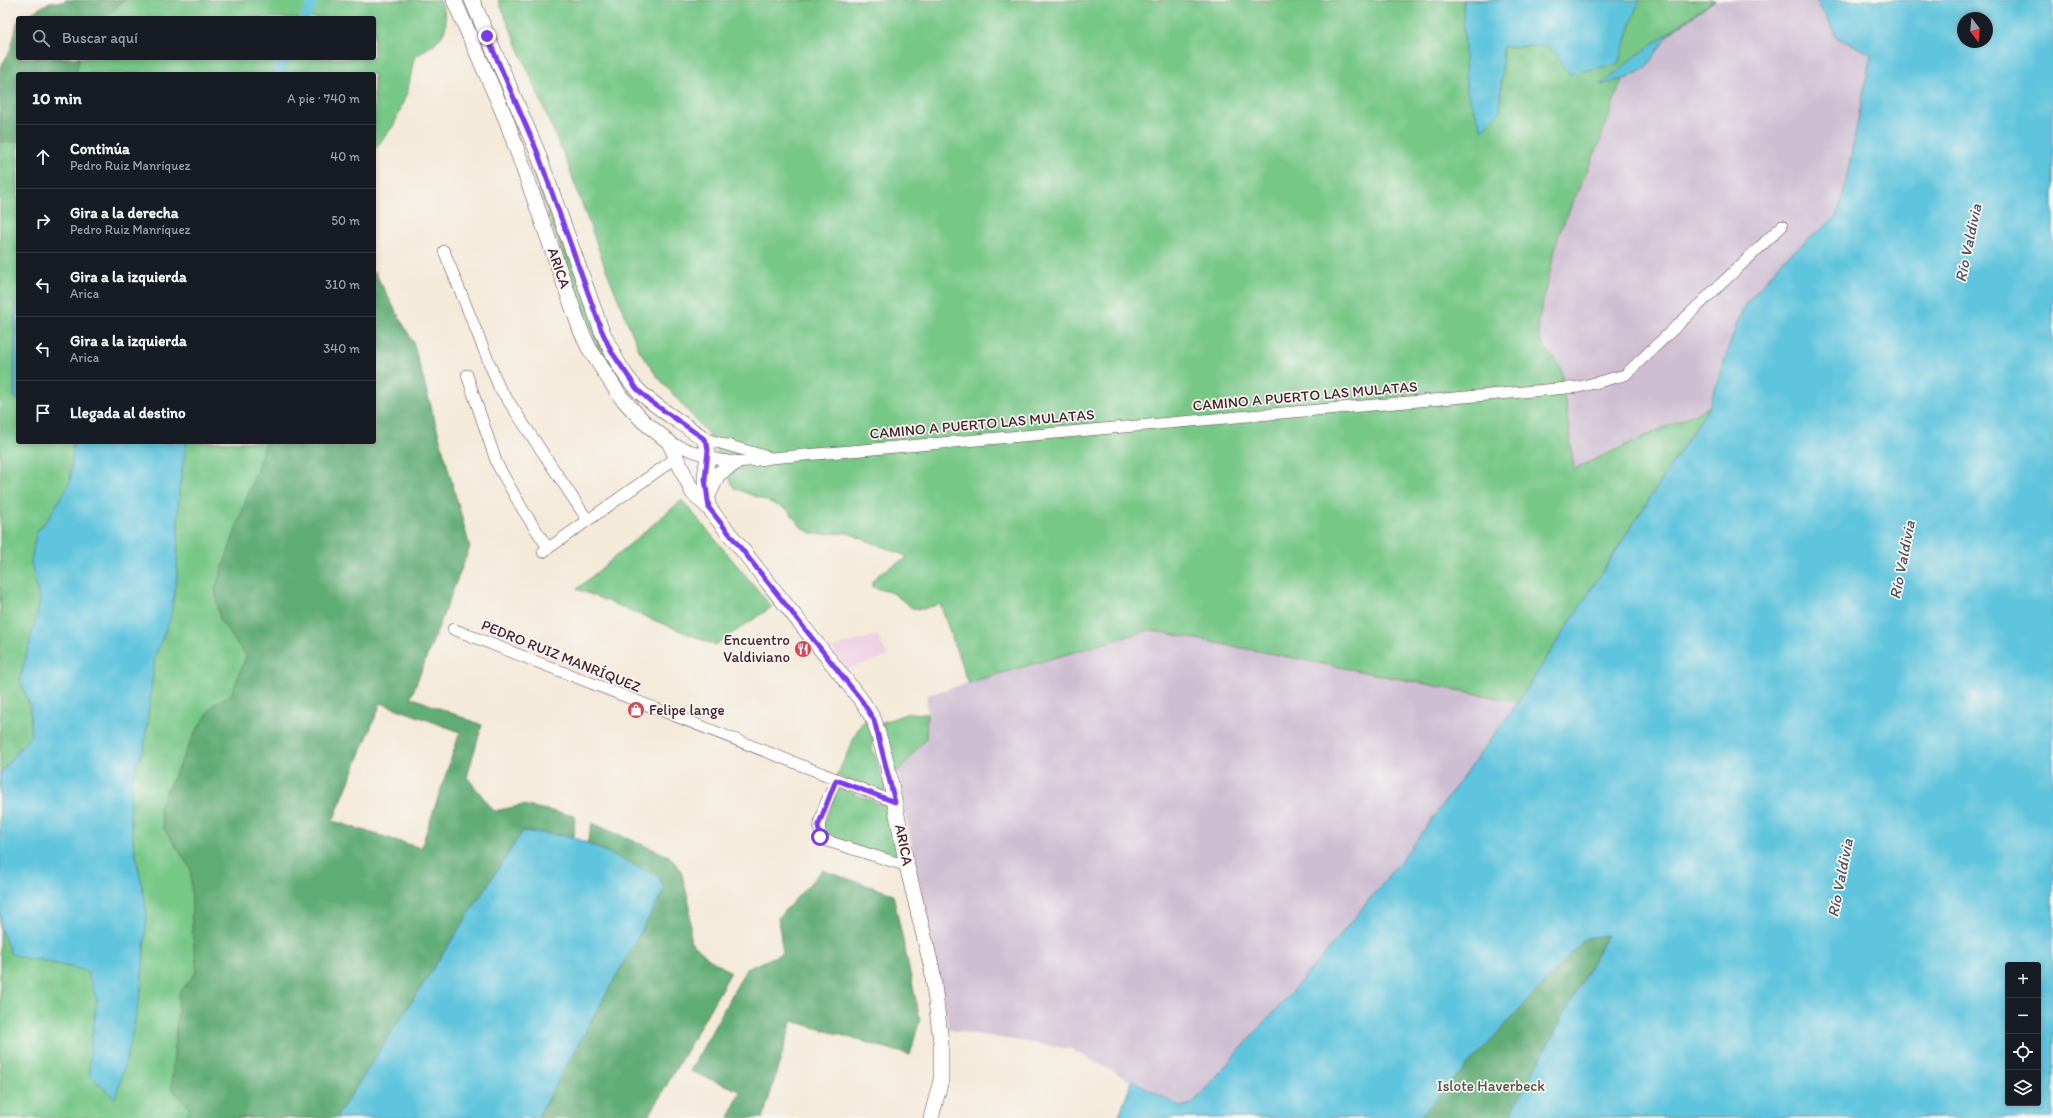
<!DOCTYPE html>
<html lang="es">
<head>
<meta charset="utf-8">
<style>
  :root { --surface:#171b24; --page:#20242c; --text:#f1f3f6; --muted:#9ea1a6; --line:#363941 }
  body { margin:0; font-family:Itim,sans-serif; background:var(--page); color:var(--text) }
  .controls { position:absolute; right:12px; bottom:12px; display:grid; overflow:hidden; border-radius:4px; box-shadow:0 2px 6px #0003 }
  .controls button { width:36px; height:36px; display:grid; place-items:center; padding:0; border:0; border-bottom:1px solid var(--line); background:var(--surface); color:var(--text); font:20px sans-serif }
  .compass { position:absolute; left:1957px; top:12px; width:36px; height:36px; border-radius:50%; background:var(--surface); box-shadow:0 2px 6px #0003; rotate:164deg }
  .stop { position:absolute; width:12px; height:12px; margin:-9px; border:3px solid #7c3aed; border-radius:50%; background:#fff }
  .stop.end { background:#7c3aed; border-color:#fff; box-shadow:0 1px 4px #0008 }
  .list { margin:0; padding:0; list-style:none }
  h2 { display:flex; justify-content:space-between; align-items:center; height:52px; margin:0; padding:0 16px; font-size:17px }
  h2 small { font-size:13px; font-weight:400; color:var(--muted) }
  .list li { display:grid; grid-template-columns:26px 1fr auto; gap:12px; align-items:center; box-sizing:border-box; height:64px; padding:0 16px; border-top:1px solid var(--line) }
  .list b { display:block; font-size:15px; white-space:nowrap }
  .list p { margin:0; font-size:13px; white-space:nowrap; color:var(--muted) }
  .list em { font-size:13px; font-style:normal; color:var(--muted) }
  .icon { flex:none; width:22px; height:22px; fill:none; stroke:currentColor; stroke-width:2; stroke-linecap:round; stroke-linejoin:round }
  .map { position:relative; flex:none; width:2053px; height:1118px; overflow:hidden }
  .search { position:absolute; background:var(--surface); box-shadow:0 2px 6px #0003; left:16px; top:16px; width:360px; height:44px; display:flex; align-items:center; gap:10px; box-sizing:border-box; padding:0 14px; border-radius:4px; color:var(--muted); font-size:15px }
  .panel { position:absolute; background:var(--surface); box-shadow:0 2px 6px #0003; left:16px; top:72px; width:360px; height:372px; border-radius:4px }
  .map>svg:first-child { display:block }
  .built { fill:#f0d0e4 }
  .industrial { fill:#cebed1 }
  .green { fill:#77c787; stroke:#607359 }
  .forest { fill:#61ac74; stroke:#566650; fill-rule:evenodd }
  .water { fill:#5fc4dd; stroke:#547284; fill-rule:evenodd }
  .lines { fill:none; stroke-linecap:round; stroke-linejoin:round }
  .canal { stroke:#5fc4dd; stroke-width:10 }
  .minor-casing { stroke:#643d45; stroke-width:12 }
  .secondary-casing { stroke:#643d45; stroke-width:16 }
  .minor { stroke:#fff; stroke-width:11 }
  .secondary { stroke:#fff; stroke-width:15 }
  .route { stroke:#7c3aed; stroke-width:5 }
  .labels { text-anchor:middle; dominant-baseline:central; stroke-width:3.5; stroke-linejoin:round; paint-order:stroke }
  .street-label { font-size:15px; fill:#4a1f2b; stroke:#f6f6f2 }
  .poi-label { font-size:15px; fill:#4a1f2b; stroke:#f6f6f2; text-anchor:end }
  .park-label { font-size:15px; fill:#585147; stroke:#f6f6f2 }
  .water-label { font-size:16px; font-style:italic; fill:#505160; stroke:#f6f6f2 }
</style>
</head>
<body>
<div class="map">
<svg width="2053" height="1118" viewBox="0 0 2053 1118">
  <rect width="100%" height="100%" fill="#f6f6f2"/>
  <filter id="ink" filterUnits="userSpaceOnUse"><feTurbulence type="fractalNoise" baseFrequency=".025" numOctaves="2"/><feDisplacementMap in="SourceGraphic" scale="8" xChannelSelector="R" yChannelSelector="G"/><feConvolveMatrix kernelMatrix="1 2 1 2 8 2 1 2 1" color-interpolation-filters="sRGB"/></filter>
  <filter id="wash" filterUnits="userSpaceOnUse"><feTurbulence type="fractalNoise" baseFrequency=".012" numOctaves="4" result="noise"/><feDisplacementMap in="SourceGraphic" scale="16" xChannelSelector="R" yChannelSelector="G"/><feGaussianBlur stdDeviation="0.9" result="paint"/><feColorMatrix in="noise" values="0 0 0 0 0 0 0 0 0 0 0 0 0 0 0 0 0 1.4 0 .05"/><feComposite in="paint" operator="in"/></filter>
  <g filter="url(#wash)">
    <rect width="100%" height="100%" fill="#f4ead9"/>
    <!-- built -->
    <polygon class="built" points="877,635 888,656 847,669 832,648"/>
    <!-- industrial -->
    <g class="industrial">
      <polygon points="1715,0 1816,0 1838,37 1871,54 1841,206 1835,218 1813,235 1746,304 1736,326 1709,407 1574,470 1561,368 1531,328 1535,296 1561,228 1584,115 1601,85 1646,68 1668,36"/>
      <polygon points="1150,630 1518,702 1410,849 1324,955 1192,1104 1181,1107 1071,1049 949,1030 897,773 926,738 927,695"/>
    </g>
    <!-- green -->
    <g class="green">
      <path d="M99 0H440C455 35 440 39 414 58L408 90 394 125 374 150V74H18V442H326L327 762 322 1118H0V88L8 81 17 23 18 21V58H374V18H84Z"/>
      <path d="M498 0H1714L1633 59 1617 92 1608 120 1601 135 1602 137 1559 233 1538 323 1539 339 1561 368 1574 469 1709 407 1518 702 1150 630 968 683 940 604 923 609 912 608 893 593 872 587C872 573 895 565 906 559V556L848 533 814 534 802 528 787 509 734 488 709 435 656 375 639 350 605 267 566 160Z"/>
      <polygon points="531,161 534,161 623,384 621,385 602,355 593,335 529,163"/>
      <polygon points="682,500 772,607 715,645 577,589"/>
      <polygon points="909,713 927,714 926,738 897,773 894,770 881,725 883,722"/>
      <polygon points="866,719 873,739 872,748 886,788 885,791 880,794 837,776 859,727"/>
      <polygon points="842,789 889,807 898,856 893,858 826,837 822,829 837,791"/>
    </g>
    <!-- forest -->
    <g class="forest">
      <polygon points="65,0 125,0 105,18 23,18 50,2 63,2"/>
      <polygon points="18,21 18,58 79,58 76,74 18,74 18,142 0,142 0,68 10,51"/>
      <path d="M374 271 413 342 470 547 411 697 482 725 467 777 494 811 523 805 575 816 574 837 523 831 336 1118H184L190 1108 171 1088 179 994 197 971 192 930 191 869 164 829 159 807 196 731 214 704 231 695 246 656 220 620 215 590 266 442H374ZM381 703 460 732 421 848 333 821Z"/>
      <polygon points="592,823 669,856 681,871 690,906 690,941 709,959 731,972 648,1118 537,1118 664,890 658,877 587,844"/>
      <polygon points="822,870 893,894 920,1019 910,1055 792,1021 763,1118 729,1118 740,1091 690,1071 746,969 783,953 778,918"/>
      <polygon points="1607,935 1509,1118 1418,1118 1586,938"/>
    </g>
    <!-- water -->
    <g class="water">
      <polygon points="1463,0 1639,0 1618,64 1569,74 1549,46 1503,47 1500,111 1482,130 1466,89"/>
      <polygon points="1715,0 1668,35 1646,68 1628,78 1601,85 1636,56"/>
      <path d="M1816 0H2053V1118H1509L1607 935 1586 938 1418 1118H1118L1132 1080 1181 1107 1192 1104 1324 955 1410 849 1518 702 1709 407 1736 326 1746 304 1783 260 1835 218 1841 206 1871 54 1838 38ZM1963 18H1987V42H1963ZM2008 965H2038V1103H2008Z"/>
      <polygon points="18,299 18,400 14,397 15,303"/>
      <polygon points="71,442 187,442 179,488 177,577 170,619 155,656 144,749 136,766 131,786 130,813 133,840 147,912 141,989 129,1050 115,1099 89,1074 91,1043 97,1000 87,971 40,960 27,959 11,954 0,928 0,773 31,735 30,706 20,680 40,602 31,562 36,533 50,516 70,482 73,445"/>
      <polygon points="523,831 574,837 659,877 664,890 537,1118 336,1118"/>
    </g>
    <g class="lines">
      <!-- canal -->
      <g class="canal">
        <polyline points="305,18 312,4 312,0"/>
        <polyline points="277,74 285,58"/>
      </g>
    </g>
  </g>
  <g filter="url(#ink)">
    <g class="lines">
      <!-- minor casing -->
      <g class="minor-casing">
        <g id="minor">
          <polyline points="444,251 499,387 587,519"/>
          <polyline points="467,375 497,464 523,510 548,548"/>
          <polyline points="703,438 768,457"/>
          <path d="M669 442C710 458 725 467 771 458L1579 387 1625 375 1782 226"/>
          <polyline points="543,552 676,458"/>
          <polyline points="453,629 895,802"/>
          <path d="M836 780C830 795 811 828 824 840L907 866"/>
        </g>
      </g>
      <!-- secondary casing -->
      <g class="secondary-casing">
        <g id="secondary">
          <polyline points="454,0 506,119 581,331 589,348 620,396 643,421 669,442 693,493 709,508 862,701 874,720 887,764 907,866 932,969 941,1042 941,1080 931,1118"/>
          <path d="M472 0 537 151 601 329C611 350 621 373 638 390 657 409 681 422 703 438 712 452 705 465 705 480 706 490 707 499 709 508"/>
          <polyline points="709,494 718,474 735,463"/>
        </g>
      </g>
      <!-- minor -->
      <use href="#minor" class="minor"/>
      <!-- secondary -->
      <use href="#secondary" class="secondary"/>
    </g>
  </g>
  <g class="lines" filter="url(#ink)">
    <!-- route -->
    <polyline class="route" points="487,36 537,151 601,329 611,351 637,389 650,401 703,438 707,444 708,450 705,479 709,508 862,701 874,720 895,802 836,780 818,826 820,837"/>
  </g>
  <!-- icons -->
  <defs>
    <g id="restaurant-disc" transform="scale(0.9)"><circle r="9.5" fill="#d1495b" stroke="#f6f6f2"/><path d="M-5-6h1v4h1v-4h1v4h1v-4h1v5L-1.5 .5V6h-2V.5L-5-1ZM5-6V6H3V1.5H1.5Q1.5-4 5-6Z" fill="#fff"/></g>
    <g id="shop-disc" transform="scale(0.9)"><circle r="9.5" fill="#d1495b" stroke="#f6f6f2"/><path d="M-5-2.5h2.3a2.7 3.5 0 0 1 5.4 0H5L5.5 6h-11ZM-1.5-2.5h3a1.5 2.3 0 0 0-3 0Z" fill="#fff"/></g>
  </defs>
  <g fill-rule="evenodd">
    <use href="#restaurant-disc" x="803" y="649"/>
    <use href="#shop-disc" x="636" y="710"/>
  </g>
  <g class="labels">
    <!-- street labels -->
    <g class="street-label">
      <text transform="translate(559 268) rotate(71)">ARICA</text>
      <text transform="translate(1305 396) rotate(-5)">CAMINO A PUERTO LAS MULATAS</text>
      <text transform="translate(982 424) rotate(-5)">CAMINO A PUERTO LAS MULATAS</text>
      <text transform="translate(561 656) rotate(22)">PEDRO RUIZ MANRÍQUEZ</text>
      <text transform="translate(904 845) rotate(79)">ARICA</text>
    </g>
    <!-- poi labels -->
    <g class="poi-label">
      <text x="790" y="640">Encuentro<tspan x="790" dy="17">Valdiviano</tspan></text>
      <text x="649" y="710" text-anchor="start">Felipe lange</text>
    </g>
    <!-- park labels -->
    <g class="park-label">
      <text x="1491" y="1086">Islote Haverbeck</text>
    </g>
    <!-- water labels -->
    <g class="water-label">
      <text transform="translate(1968 243) rotate(-78)">Río Valdivia</text>
      <text transform="translate(1902 560) rotate(-79)">Río Valdivia</text>
      <text transform="translate(1840 878) rotate(-79)">Río Valdivia</text>
    </g>
  </g>
</svg>
<div class="controls">
<button>+</button>
<button>−</button>
<button><svg class="icon" aria-label="locate" viewBox="0 0 24 24"><circle cx="12" cy="12" r="6"/><path d="M12 2v4M12 18v4M2 12h4M18 12h4"/></svg></button>
<button><svg class="icon" aria-label="layers" viewBox="0 0 24 24"><path d="M12 4l9 5-9 5-9-5zM3 14l9 5 9-5"/></svg></button>
</div>
<svg class="compass" viewBox="-18 -18 36 36"><path d="M0-13l5 13h-10z" fill="#e53935"/><path d="M0 13l5-13h-10z" fill="#9ea1a6"/></svg>
<div class="stop" style="left:820px;top:837px"></div>
<div class="stop end" style="left:487px;top:36px"></div>
<div class="search"><svg class="icon" aria-label="search" viewBox="0 0 24 24"><circle cx="10" cy="10" r="6"/><path d="M15 15l6 6"/></svg>Buscar aquí</div>
<section class="panel">
<h2>10 min<small>A pie · 740 m</small></h2>
<ul class="list">
<li><svg class="icon" aria-label="ahead" viewBox="0 0 24 24"><path d="M12 20V5M6 11l6-6 6 6"/></svg><div><b>Continúa</b><p>Pedro Ruiz Manríquez</p></div><em>40 m</em></li>
<li><svg class="icon" aria-label="right" viewBox="0 0 24 24"><path d="M7 20v-9h11M14 6l5 5-5 5"/></svg><div><b>Gira a la derecha</b><p>Pedro Ruiz Manríquez</p></div><em>50 m</em></li>
<li><svg class="icon" aria-label="left" viewBox="0 0 24 24"><path d="M17 20v-9H6M10 6l-5 5 5 5"/></svg><div><b>Gira a la izquierda</b><p>Arica</p></div><em>310 m</em></li>
<li><svg class="icon" aria-label="left" viewBox="0 0 24 24"><path d="M17 20v-9H6M10 6l-5 5 5 5"/></svg><div><b>Gira a la izquierda</b><p>Arica</p></div><em>340 m</em></li>
<li><svg class="icon" aria-label="arrive" viewBox="0 0 24 24"><path d="M6 21V4h12l-3 4 3 4H6"/></svg><div><b>Llegada al destino</b></div></li>
</ul>
</section>
</div>
</body>
</html>
